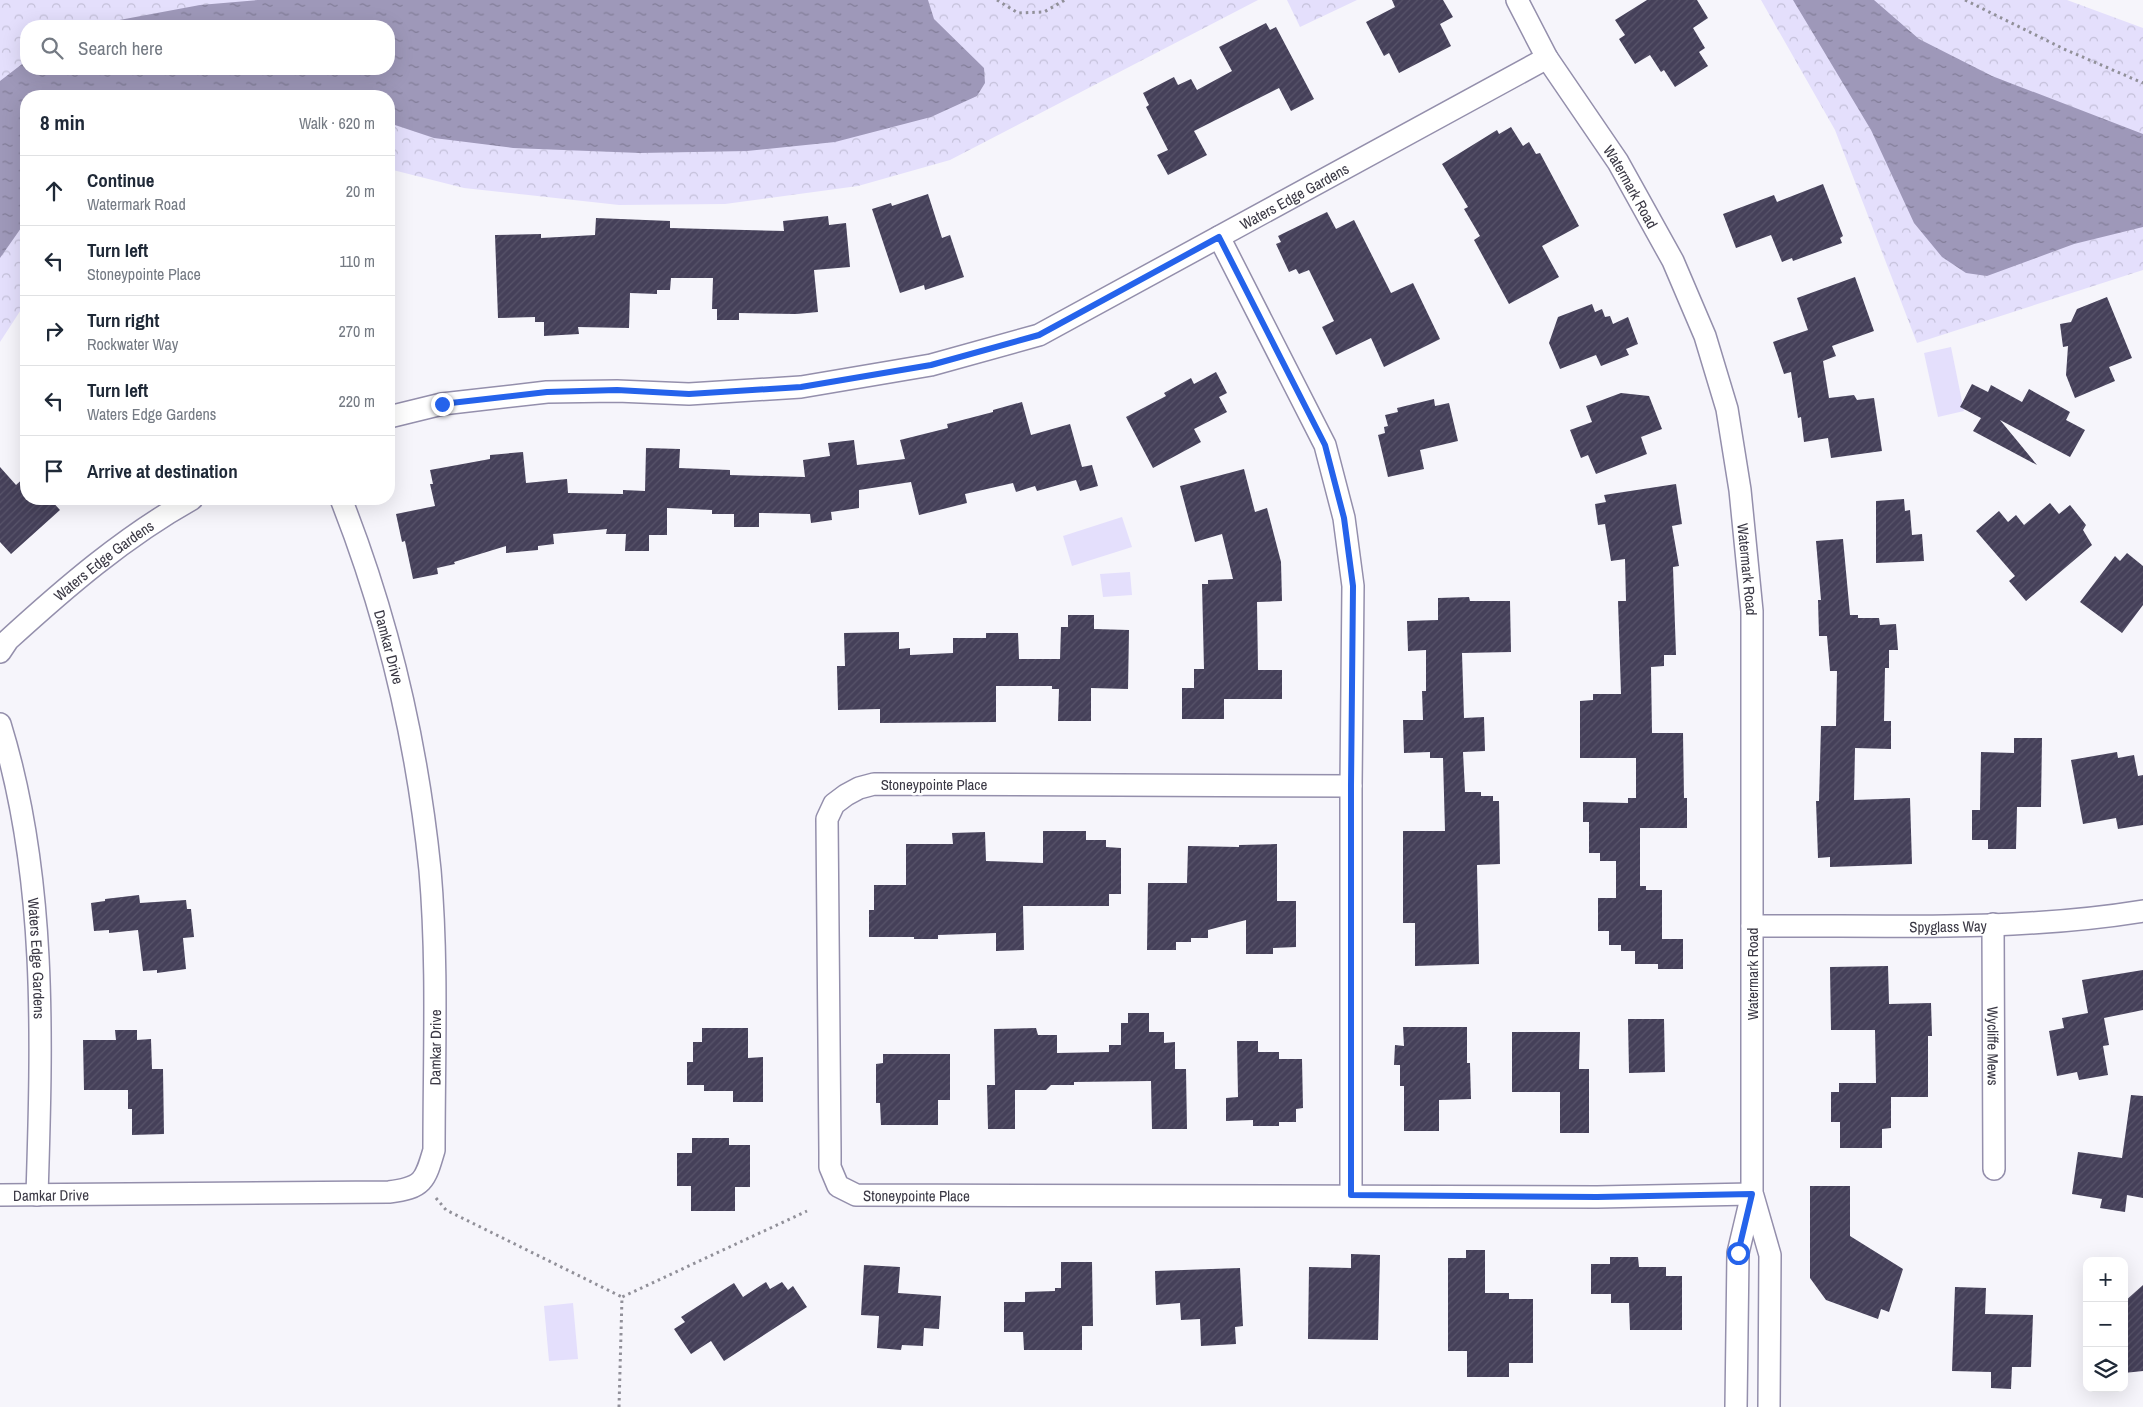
<!DOCTYPE html>
<html lang="en">
<head>
<meta charset="utf-8">
<style>
  :root { --surface:#fff; --page:#f6f6f7; --text:#1f2937; --muted:#747a83; --line:#e0e1e3 }
  body { margin:0; font-family:"Archivo Narrow",sans-serif; background:var(--page); color:var(--text) }
  .controls { position:absolute; right:15px; bottom:15px; display:grid; overflow:hidden; border-radius:10px; box-shadow:0 5px 20px #0002 }
  .controls button { width:45px; height:45px; display:grid; place-items:center; padding:0; border:0; border-bottom:1px solid var(--line); background:var(--surface); color:var(--text); font:25px sans-serif }
  .stop { position:absolute; width:15px; height:15px; margin:-11px; border:4px solid #2563eb; border-radius:50%; background:#fff }
  .stop.end { background:#2563eb; border-color:#fff; box-shadow:0 1px 5px #0008 }
  .list { margin:0; padding:0; list-style:none }
  h2 { display:flex; justify-content:space-between; align-items:center; height:65px; margin:0; padding:0 20px; font-size:21px }
  h2 small { font-size:16px; font-weight:400; color:var(--muted) }
  .list li { display:grid; grid-template-columns:32px 1fr auto; gap:15px; align-items:center; box-sizing:border-box; height:70px; padding:0 20px; border-top:1px solid var(--line) }
  .list b { display:block; font-size:19px; white-space:nowrap }
  .list p { margin:0; font-size:16px; white-space:nowrap; color:var(--muted) }
  .list em { font-size:16px; font-style:normal; color:var(--muted) }
  .icon { flex:none; width:28px; height:28px; fill:none; stroke:currentColor; stroke-width:2; stroke-linecap:round; stroke-linejoin:round }
  .map { position:relative; flex:none; width:2143px; height:1407px; overflow:hidden }
  .search { position:absolute; background:var(--surface); box-shadow:0 5px 20px #0002; left:20px; top:20px; width:375px; height:55px; display:flex; align-items:center; gap:12px; box-sizing:border-box; padding:0 18px; border-radius:20px; color:var(--muted); font-size:19px }
  .panel { position:absolute; background:var(--surface); box-shadow:0 5px 20px #0002; left:20px; top:90px; width:375px; height:415px; border-radius:20px }
  .map>svg:first-child { display:block }
  .park { fill:url(#park-crowns); fill-rule:evenodd }
  .pitch { fill:#e4dffc }
  .water { fill:url(#water-ripples) }
  .building { fill:url(#building-hatch) }
  .lines { fill:none; stroke-linecap:round; stroke-linejoin:round }
  .minor-casing { stroke:#948fac; stroke-width:24 }
  .path { stroke:#919099; stroke-width:3; stroke-dasharray:2.5 4; stroke-linecap:butt }
  .minor { stroke:#fff; stroke-width:21 }
  .route { stroke:#2563eb; stroke-width:6 }
  .labels { text-anchor:middle; dominant-baseline:central; stroke-width:5; stroke-linejoin:round; paint-order:stroke }
  .street-label { font-size:15px; fill:#3a3844; stroke:#fff }
</style>
</head>
<body>
<div class="map">
<svg width="2143" height="1407" viewBox="0 0 2143 1407">
  <defs>
    <pattern id="park-crowns" width="20" height="18" patternUnits="userSpaceOnUse" patternTransform="scale(1.25)"><rect width="20" height="18" fill="#e4dffc"/><path d="M2 6a3 3 0 1 1 6 0M12 15a3 3 0 1 1 6 0" fill="none" stroke="#c4c0d9"/></pattern>
    <pattern id="water-ripples" width="26" height="14" patternUnits="userSpaceOnUse" patternTransform="scale(1.25)"><rect width="26" height="14" fill="#9e98b9"/><path d="M2 4q2-2 4 0t4 0M15 11q2-2 4 0t4 0" fill="none" stroke="#827d98"/></pattern>
    <pattern id="building-hatch" width="6" height="6" patternUnits="userSpaceOnUse" patternTransform="scale(1.25)"><rect width="6" height="6" fill="#454059"/><path d="M-1 1l2-2M0 6l6-6M5 7l2-2" fill="none" stroke="#58546a"/></pattern>
  </defs>
  <rect width="100%" height="100%" fill="#f6f5fb"/>
  <!-- park -->
  <g class="park">
    <path d="M0 0H1258L950 160 858 186 725 204 619 205 464 188 389 169V96H26V302L0 342ZM26 26H389V69H26Z"/>
    <polygon points="1287,0 1357,0 1300,27"/>
    <polygon points="1761,0 2067,0 2143,28 2143,270 1917,343 1835,130"/>
  </g>
  <!-- pitch -->
  <g class="pitch">
    <polygon points="1951,347 1964,411 1938,417 1924,353"/>
    <polygon points="1122,517 1132,547 1072,566 1063,536"/>
    <polygon points="1130,572 1132,595 1103,597 1100,574"/>
    <polygon points="573,1303 578,1359 549,1361 544,1306"/>
  </g>
  <!-- water -->
  <g class="water">
    <polygon points="258,0 928,0 934,19 984,68 985,83 977,96 931,117 835,142 747,151 640,153 513,148 434,138 389,123 389,96 26,96 26,221 0,258 0,81 26,61 26,69 389,69 389,26 102,26 114,21 200,5"/>
    <polygon points="1793,0 1874,0 1919,39 1992,76 2143,134 2143,227 2074,244 1987,276 1966,273 1942,257 1914,223 1871,130"/>
  </g>
  <!-- building -->
  <g class="building">
    <polygon points="1392,0 1443,0 1453,17 1440,24 1451,46 1399,73 1389,53 1384,56 1366,22 1395,7"/>
    <polygon points="1647,0 1697,0 1708,18 1693,28 1705,48 1699,52 1708,66 1675,87 1664,70 1661,72 1650,55 1635,64 1619,39 1625,35 1615,20"/>
    <polygon points="1266,23 1270,30 1276,27 1314,99 1291,111 1279,88 1194,131 1207,155 1168,175 1157,155 1168,150 1146,107 1149,105 1143,93 1174,77 1178,85 1191,79 1197,90 1232,71 1219,47"/>
    <polygon points="1511,127 1523,146 1529,142 1536,154 1540,153 1579,226 1542,246 1559,277 1509,304 1474,240 1480,236 1464,209 1468,207 1442,164 1497,130 1499,134"/>
    <polygon points="1823,184 1843,236 1840,238 1842,243 1793,261 1792,258 1782,262 1771,235 1736,248 1723,214 1774,195 1777,202"/>
    <polygon points="928,194 942,238 950,235 964,277 925,290 924,285 900,293 872,209 891,203 892,206"/>
    <polygon points="1327,212 1336,229 1354,220 1391,293 1413,283 1440,339 1384,367 1371,338 1336,355 1322,327 1334,321 1309,270 1299,274 1296,269 1289,272 1276,244 1281,242 1278,236"/>
    <polygon points="828,216 829,225 846,223 850,267 814,270 818,312 796,314 739,313 739,320 717,320 717,309 712,309 713,278 671,278 670,290 657,290 657,294 630,293 629,328 578,327 579,334 544,336 544,322 535,322 535,317 498,318 495,235 541,234 541,238 595,235 596,218 670,221 670,228 784,231 783,221"/>
    <polygon points="1855,277 1874,331 1832,346 1836,356 1823,361 1829,398 1854,395 1857,400 1874,398 1882,451 1831,458 1828,438 1804,442 1801,417 1798,418 1791,372 1784,374 1773,342 1808,330 1797,298"/>
    <polygon points="2107,297 2132,358 2109,367 2115,381 2075,398 2066,375 2068,346 2063,347 2060,324 2071,322 2077,309"/>
    <polygon points="1592,304 1595,312 1602,309 1605,317 1610,316 1613,324 1628,317 1638,344 1626,349 1629,355 1601,366 1596,355 1560,369 1549,343 1558,317"/>
    <polygon points="1216,372 1227,393 1219,397 1227,412 1194,429 1201,442 1153,468 1126,417 1166,396 1164,393 1191,378 1194,384"/>
    <polygon points="1972,384 1988,392 1991,385 2022,402 2029,389 2070,412 2066,420 2085,430 2070,457 2000,420 2037,465 1973,431 1981,418 1960,407"/>
    <polygon points="1621,393 1649,396 1662,429 1641,437 1647,454 1596,474 1588,455 1581,458 1570,430 1592,422 1586,406"/>
    <polygon points="1434,399 1435,406 1449,403 1458,441 1420,450 1424,469 1388,477 1378,435 1385,433 1384,427 1388,426 1385,415 1398,412 1397,408"/>
    <polygon points="1022,402 1031,435 1070,424 1082,467 1092,465 1098,486 1080,491 1076,480 1037,491 1035,486 1016,492 1013,483 965,494 967,503 919,515 911,482 859,490 859,508 831,512 832,520 811,523 810,514 759,513 759,527 734,527 734,514 712,514 712,510 667,508 667,535 649,535 649,551 625,551 626,534 606,534 607,529 553,534 554,544 538,546 538,550 506,553 506,546 454,562 455,564 437,568 438,574 413,579 405,541 402,542 396,514 435,506 430,484 433,484 430,470 490,459 490,455 523,452 526,483 567,479 568,493 623,494 623,490 645,491 646,448 680,449 679,468 730,470 730,475 805,477 803,460 830,456 828,443 854,440 857,465 905,459 900,440 948,428 947,424 993,412 993,410"/>
    <polygon points="0,467 16,485 26,476 26,499 50,499 60,510 11,554 0,542"/>
    <polygon points="1244,469 1255,512 1267,508 1281,562 1282,601 1257,602 1258,670 1282,670 1282,699 1224,699 1224,719 1182,719 1182,688 1194,688 1194,669 1204,669 1202,584 1208,584 1208,580 1233,579 1222,534 1195,542 1180,486"/>
    <polygon points="1676,484 1682,524 1672,526 1679,566 1673,567 1676,655 1664,655 1664,666 1651,667 1652,733 1683,733 1684,798 1687,798 1687,828 1640,828 1640,886 1646,886 1646,890 1662,890 1662,939 1683,939 1683,969 1658,969 1658,964 1635,964 1635,951 1621,951 1621,945 1609,945 1609,931 1598,931 1598,898 1616,898 1616,861 1600,861 1600,853 1589,853 1589,822 1583,822 1583,802 1628,803 1628,798 1636,798 1636,758 1580,758 1580,701 1593,700 1593,694 1621,694 1618,601 1626,601 1625,559 1611,561 1605,524 1598,525 1595,504 1606,502 1604,495"/>
    <polygon points="1904,499 1905,511 1910,510 1912,535 1922,534 1924,561 1876,563 1876,501"/>
    <polygon points="2050,503 2059,514 2070,505 2086,525 2083,530 2092,545 2026,601 2009,581 2015,576 1976,531 1999,511 2008,522 2016,515 2024,525"/>
    <polygon points="1843,539 1850,615 1858,615 1858,618 1879,618 1880,625 1896,624 1898,650 1889,650 1889,668 1885,668 1884,721 1891,721 1891,749 1855,748 1854,800 1910,798 1912,864 1830,867 1830,857 1818,858 1816,801 1819,801 1821,726 1836,726 1837,671 1830,671 1827,636 1819,636 1818,600 1821,600 1816,541"/>
    <polygon points="2127,553 2143,566 2143,605 2122,633 2080,602 2115,556 2120,561"/>
    <polygon points="1469,597 1470,601 1510,601 1511,652 1462,653 1464,718 1484,717 1485,751 1463,752 1465,792 1481,792 1481,796 1493,796 1493,801 1499,801 1500,864 1477,865 1479,964 1415,966 1415,923 1403,923 1403,831 1445,831 1443,758 1430,758 1430,752 1404,753 1403,720 1423,720 1422,691 1426,691 1426,650 1408,651 1407,621 1438,620 1438,598"/>
    <polygon points="1068,615 1094,615 1094,629 1129,630 1128,689 1091,688 1091,721 1058,721 1059,689 1052,689 1052,686 996,686 996,722 880,723 880,709 838,710 837,666 845,666 844,633 899,632 899,649 910,648 910,655 953,653 953,638 986,638 986,633 1018,633 1019,659 1060,659 1061,627 1068,627"/>
    <polygon points="2014,738 2042,738 2041,807 2017,807 2016,849 1988,849 1988,840 1972,840 1972,810 1980,810 1981,752 2014,753"/>
    <polygon points="2117,752 2118,758 2134,755 2138,776 2143,775 2143,825 2118,829 2116,818 2083,824 2071,760"/>
    <polygon points="1043,831 1086,831 1086,840 1106,840 1106,847 1121,848 1121,894 1109,894 1109,906 1023,906 1024,950 996,951 996,933 938,935 938,939 914,939 914,937 869,937 869,910 874,910 874,885 906,885 906,844 953,844 952,833 985,832 986,861 1043,863"/>
    <polygon points="1277,844 1277,901 1296,901 1296,947 1273,948 1273,954 1246,954 1246,920 1208,930 1208,938 1191,938 1191,942 1176,942 1176,950 1147,950 1148,883 1187,883 1188,846 1239,847 1239,845"/>
    <polygon points="139,895 140,903 186,900 187,909 191,909 194,937 183,938 186,969 157,973 157,970 143,971 138,930 109,933 109,930 94,931 91,903 105,901 105,899"/>
    <polygon points="1888,966 1889,1004 1931,1003 1932,1036 1928,1036 1928,1097 1891,1097 1891,1128 1882,1129 1882,1148 1840,1148 1840,1122 1831,1122 1831,1092 1839,1092 1839,1083 1876,1083 1875,1030 1831,1030 1830,967"/>
    <polygon points="2143,970 2143,1010 2104,1018 2109,1045 2103,1046 2108,1075 2079,1080 2077,1072 2057,1076 2049,1031 2064,1028 2062,1018 2088,1013 2082,980"/>
    <polygon points="1128,1013 1149,1013 1149,1032 1164,1032 1164,1043 1175,1042 1175,1069 1186,1069 1187,1129 1152,1129 1151,1081 1074,1082 1074,1085 1051,1085 1046,1090 1015,1090 1015,1129 988,1129 987,1085 995,1085 994,1029 1036,1028 1038,1035 1057,1035 1057,1053 1109,1052 1109,1045 1121,1045 1121,1023 1128,1023"/>
    <polygon points="1628,1019 1664,1019 1665,1072 1629,1073"/>
    <polygon points="1403,1027 1467,1027 1467,1063 1470,1063 1471,1099 1439,1100 1439,1131 1404,1131 1404,1086 1400,1086 1400,1065 1394,1065 1395,1045 1404,1046"/>
    <polygon points="702,1028 748,1028 748,1058 763,1057 763,1102 733,1102 733,1091 704,1091 704,1085 687,1085 687,1062 693,1062 693,1042 702,1042"/>
    <polygon points="115,1030 137,1030 137,1040 151,1039 152,1069 163,1069 164,1134 132,1135 132,1109 128,1109 128,1090 84,1090 83,1040 116,1040"/>
    <polygon points="1512,1032 1580,1032 1579,1069 1589,1069 1589,1133 1560,1133 1560,1092 1512,1092"/>
    <polygon points="1237,1041 1258,1041 1258,1052 1279,1052 1279,1059 1302,1059 1303,1108 1296,1109 1296,1122 1279,1122 1279,1126 1253,1126 1253,1120 1226,1121 1226,1098 1238,1097"/>
    <polygon points="883,1054 950,1054 950,1100 938,1100 938,1125 881,1125 880,1103 876,1103 876,1064 883,1063"/>
    <polygon points="2131,1095 2143,1096 2143,1198 2127,1195 2125,1212 2100,1208 2102,1199 2072,1194 2078,1152 2122,1158"/>
    <polygon points="692,1138 729,1138 729,1145 750,1145 750,1187 735,1187 735,1211 691,1211 691,1186 677,1186 677,1153 692,1153"/>
    <polygon points="1810,1186 1850,1186 1850,1236 1903,1269 1889,1312 1881,1309 1878,1319 1826,1300 1810,1278"/>
    <polygon points="1466,1250 1485,1250 1485,1293 1509,1293 1509,1299 1533,1299 1533,1363 1509,1363 1509,1377 1467,1377 1467,1351 1448,1351 1448,1258 1466,1258"/>
    <polygon points="1351,1254 1380,1255 1378,1340 1308,1339 1309,1267 1351,1268"/>
    <polygon points="1610,1257 1638,1257 1639,1267 1666,1267 1666,1276 1682,1276 1682,1330 1630,1330 1629,1303 1611,1303 1611,1294 1591,1294 1591,1264 1610,1264"/>
    <polygon points="1061,1262 1092,1262 1093,1326 1082,1326 1082,1350 1024,1350 1023,1332 1004,1332 1004,1302 1025,1302 1025,1292 1055,1291 1055,1288 1061,1288"/>
    <polygon points="864,1265 900,1267 898,1293 941,1296 939,1329 924,1328 923,1346 902,1345 901,1350 877,1348 879,1316 861,1315"/>
    <polygon points="1240,1268 1243,1326 1235,1327 1236,1344 1201,1346 1200,1319 1181,1320 1180,1303 1156,1305 1155,1271"/>
    <polygon points="766,1282 770,1289 782,1282 788,1290 793,1286 807,1307 724,1361 711,1341 691,1354 674,1329 685,1322 681,1317 734,1283 743,1297"/>
    <polygon points="2143,1285 2143,1371 2124,1373 2124,1302"/>
    <polygon points="1955,1287 1986,1288 1985,1314 2033,1315 2031,1367 2012,1367 2011,1389 1991,1388 1991,1372 1952,1371"/>
  </g>
  <g class="lines">
    <!-- minor casing -->
    <g class="minor-casing">
      <g id="minor">
        <path id="s1" d="M1517 0 1547 58 1618 162 1673 261 1705 336 1727 409 1740 490 1752 611V1194L1738 1253 1736 1407"/>
        <polyline points="1219,237 1325,445 1344,518 1353,586 1351,786 1351,1195"/>
        <path id="s2" d="M389 417 442 404 547 392 617 391 689 394 801 387 931 365 1039 335 1547 58"/>
        <path id="s3" d="M0 652 8 640C65 588 124 537 192 499"/>
        <path id="s4" d="M0 724C47 876 42 1038 37 1195"/>
        <path id="s5" d="M1351 786 874 784 859 788 846 795 834 804 827 819 830 1152V1167L838 1186 856 1195 1597 1197 1752 1194"/>
        <path id="s6" d="M1993 924 1994 1169"/>
        <path id="s7" d="M1752 926C1882 925 2014 932 2143 911"/>
        <path id="s8" d="M0 1195 389 1192C423 1188 425 1181 434 1150 434 1057 438 962 430 870 417 742 388 618 341 499"/>
        <polyline points="1753,1196 1770,1255 1769,1407"/>
      </g>
    </g>
    <!-- path -->
    <g class="path">
      <polyline points="997,0 1018,13 1044,12 1065,0"/>
      <polyline points="1965,0 2064,49 2143,83"/>
      <polyline points="436,1198 446,1210 622,1297"/>
      <polyline points="619,1407 622,1297 807,1211"/>
    </g>
    <!-- minor -->
    <use href="#minor" class="minor"/>
  </g>
  <g class="lines">
    <!-- route -->
    <polyline class="route" points="442,404 547,392 617,390 689,394 801,387 931,365 1039,335 1219,237 1325,445 1344,518 1353,586 1351,786 1351,1195 1597,1197 1752,1194 1738,1253"/>
  </g>
  <g class="labels">
    <!-- street labels -->
    <g class="street-label">
      <text stroke="none"><textPath href="#s1" startOffset="219">Watermark Road</textPath></text>
      <text stroke="none"><textPath href="#s2" startOffset="949">Waters Edge Gardens</textPath></text>
      <text stroke="none"><textPath href="#s3" startOffset="139">Waters Edge Gardens</textPath></text>
      <text stroke="none"><textPath href="#s1" startOffset="624">Watermark Road</textPath></text>
      <text transform="translate(389 647) rotate(75)">Damkar Drive</text>
      <text x="934" y="784">Stoneypointe Place</text>
      <text stroke="none"><textPath href="#s7" startOffset="196">Spyglass Way</textPath></text>
      <text stroke="none"><textPath href="#s4" startOffset="238">Waters Edge Gardens</textPath></text>
      <text transform="translate(1752 974) rotate(-90)">Watermark Road</text>
      <text stroke="none"><textPath href="#s6" startOffset="122">Wycliffe Mews</textPath></text>
      <text stroke="none"><textPath href="#s8" startOffset="560">Damkar Drive</textPath></text>
      <text stroke="none"><textPath href="#s5" startOffset="988">Stoneypointe Place</textPath></text>
      <text stroke="none"><textPath href="#s8" startOffset="51">Damkar Drive</textPath></text>
    </g>
  </g>
</svg>
<div class="controls">
<button>+</button>
<button>−</button>
<button><svg class="icon" aria-label="layers" viewBox="0 0 24 24"><path d="M12 4l9 5-9 5-9-5zM3 14l9 5 9-5"/></svg></button>
</div>
<div class="stop" style="left:1738px;top:1253px"></div>
<div class="stop end" style="left:442px;top:404px"></div>
<div class="search"><svg class="icon" aria-label="search" viewBox="0 0 24 24"><circle cx="10" cy="10" r="6"/><path d="M15 15l6 6"/></svg>Search here</div>
<section class="panel">
<h2>8 min<small>Walk · 620 m</small></h2>
<ul class="list">
<li><svg class="icon" aria-label="ahead" viewBox="0 0 24 24"><path d="M12 20V5M6 11l6-6 6 6"/></svg><div><b>Continue</b><p>Watermark Road</p></div><em>20 m</em></li>
<li><svg class="icon" aria-label="left" viewBox="0 0 24 24"><path d="M17 20v-9H6M10 6l-5 5 5 5"/></svg><div><b>Turn left</b><p>Stoneypointe Place</p></div><em>110 m</em></li>
<li><svg class="icon" aria-label="right" viewBox="0 0 24 24"><path d="M7 20v-9h11M14 6l5 5-5 5"/></svg><div><b>Turn right</b><p>Rockwater Way</p></div><em>270 m</em></li>
<li><svg class="icon" aria-label="left" viewBox="0 0 24 24"><path d="M17 20v-9H6M10 6l-5 5 5 5"/></svg><div><b>Turn left</b><p>Waters Edge Gardens</p></div><em>220 m</em></li>
<li><svg class="icon" aria-label="arrive" viewBox="0 0 24 24"><path d="M6 21V4h12l-3 4 3 4H6"/></svg><div><b>Arrive at destination</b></div></li>
</ul>
</section>
</div>
</body>
</html>
